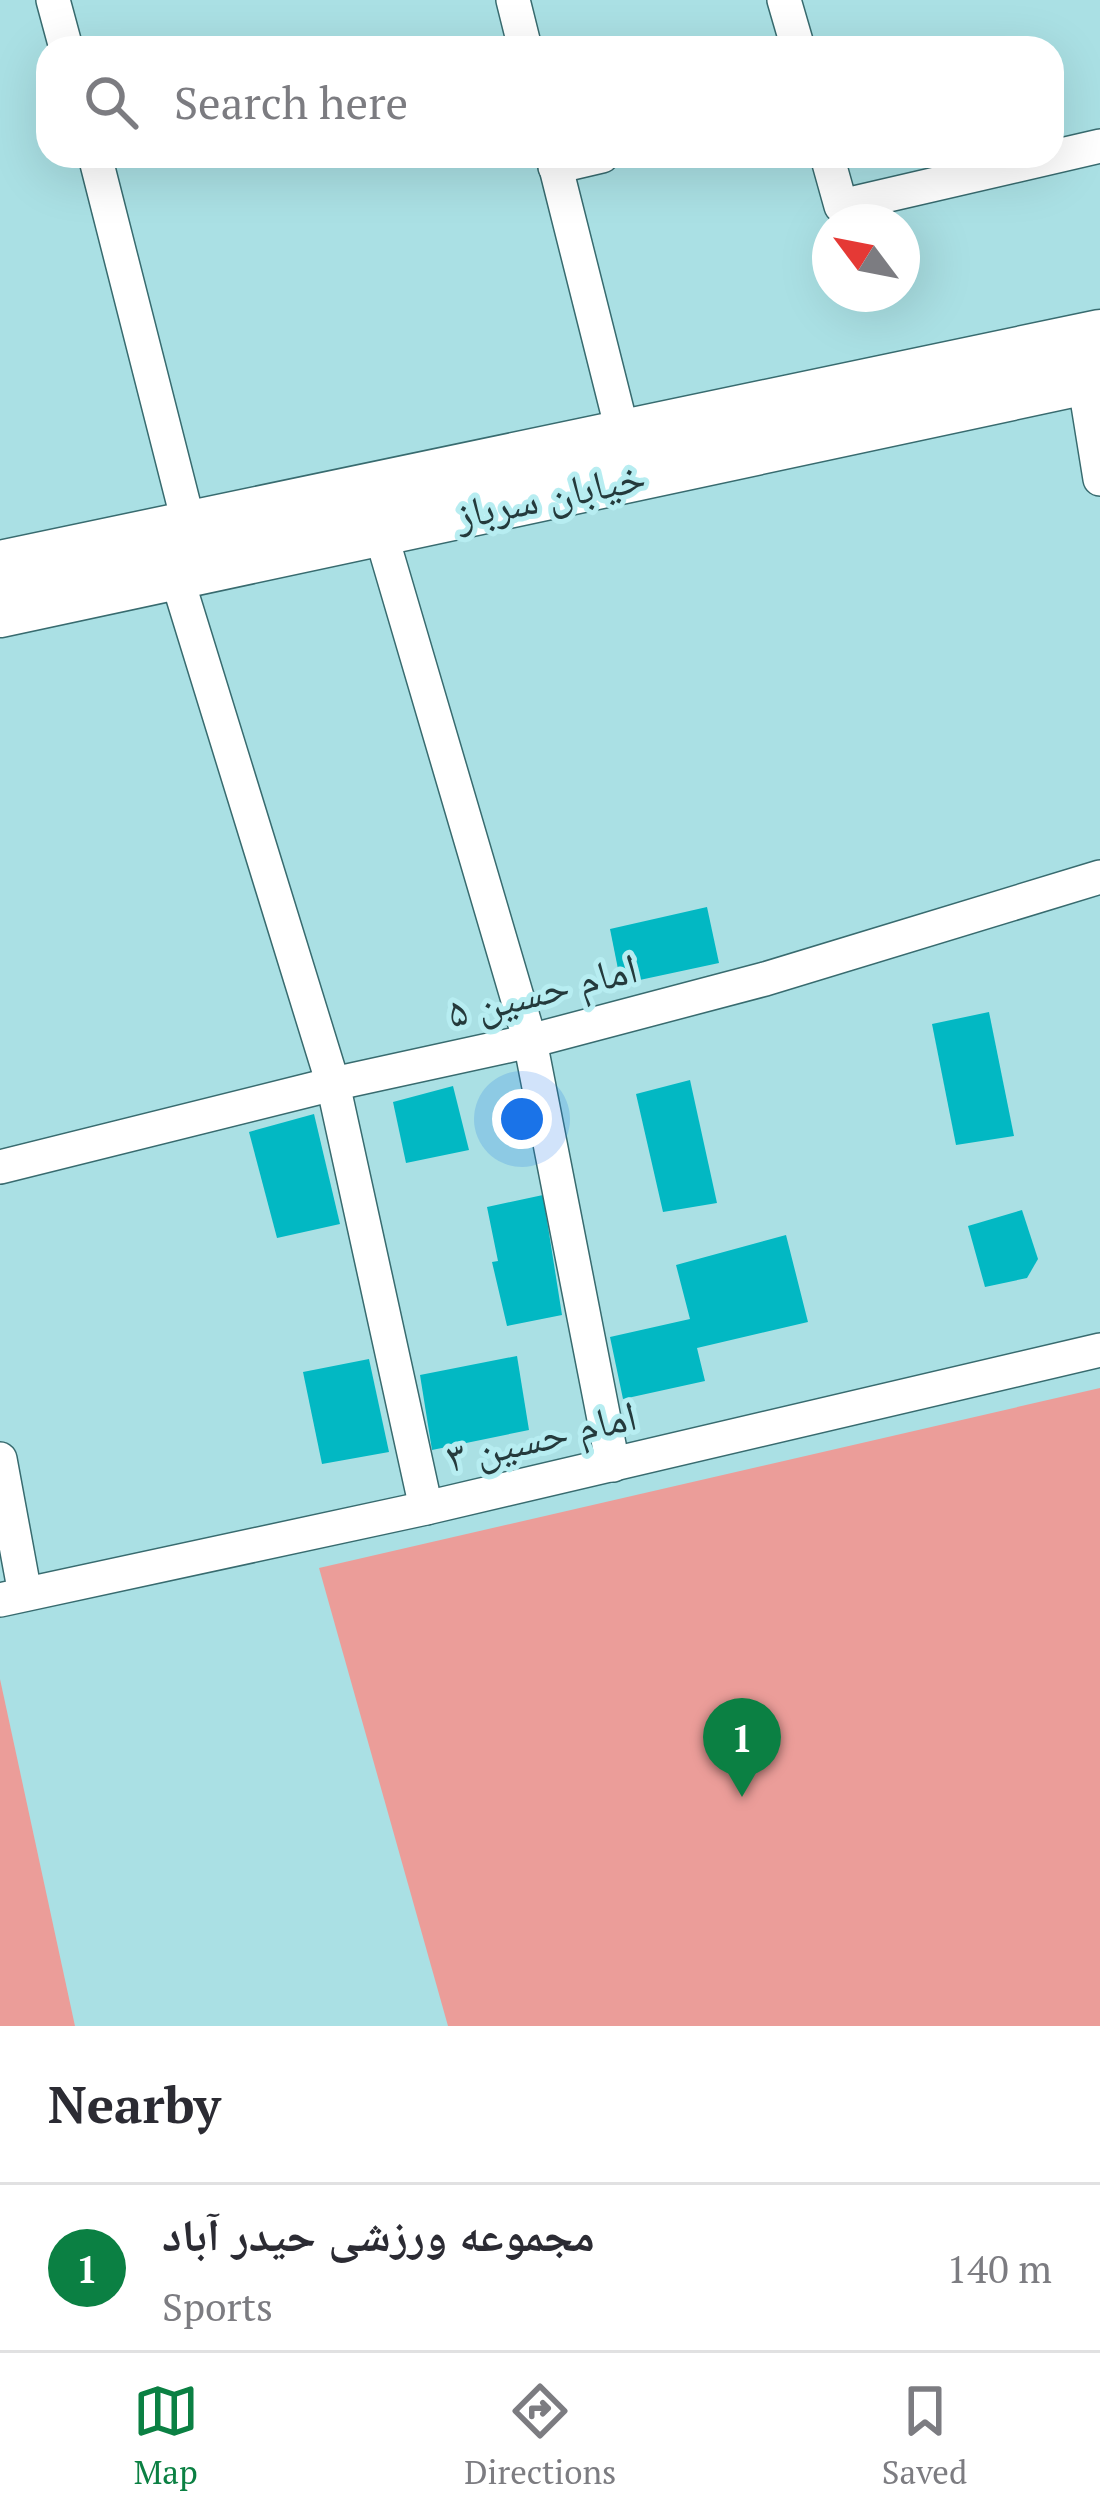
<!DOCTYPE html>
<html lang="en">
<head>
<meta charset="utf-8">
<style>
  :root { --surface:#fff; --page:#f2f2f3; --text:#2b2b33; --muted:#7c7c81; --line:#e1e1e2; --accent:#0b8043 }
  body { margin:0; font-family:"PT Serif","Noto Naskh Arabic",serif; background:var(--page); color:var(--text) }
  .compass { position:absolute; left:812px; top:204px; width:108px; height:108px; border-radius:50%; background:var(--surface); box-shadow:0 12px 48px #0002; rotate:302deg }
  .you { position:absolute; left:522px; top:1119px; width:42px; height:42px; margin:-30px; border:9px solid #fff; border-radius:50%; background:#1a73e8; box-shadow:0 0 0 18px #1a73e833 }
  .badge { display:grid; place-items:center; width:78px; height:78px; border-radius:50%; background:var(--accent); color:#fff; font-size:39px; font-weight:700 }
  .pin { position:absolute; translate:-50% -99px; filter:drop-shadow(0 3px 6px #0008) }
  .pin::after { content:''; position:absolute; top:63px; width:42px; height:36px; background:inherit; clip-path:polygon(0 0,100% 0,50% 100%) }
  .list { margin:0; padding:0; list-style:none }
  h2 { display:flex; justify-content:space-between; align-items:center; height:156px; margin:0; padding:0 48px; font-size:51px }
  h2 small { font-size:39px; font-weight:400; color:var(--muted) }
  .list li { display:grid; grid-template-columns:78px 1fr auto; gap:36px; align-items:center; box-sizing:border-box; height:168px; padding:0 48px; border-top:3px solid var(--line) }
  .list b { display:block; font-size:45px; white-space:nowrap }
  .list p { margin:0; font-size:39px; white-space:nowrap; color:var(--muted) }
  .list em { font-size:39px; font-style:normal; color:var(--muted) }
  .icon { flex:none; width:66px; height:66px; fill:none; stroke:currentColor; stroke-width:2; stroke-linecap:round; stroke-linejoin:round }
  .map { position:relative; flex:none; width:1100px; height:2026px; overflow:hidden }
  .search { position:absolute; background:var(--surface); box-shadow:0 12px 48px #0002; left:36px; right:36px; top:36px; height:132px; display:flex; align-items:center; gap:30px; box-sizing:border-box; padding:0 42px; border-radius:36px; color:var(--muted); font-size:45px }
  .sheet { height:324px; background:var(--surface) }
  nav { display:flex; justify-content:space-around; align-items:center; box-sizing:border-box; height:168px; border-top:3px solid var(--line); background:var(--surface); font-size:33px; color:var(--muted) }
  nav a { display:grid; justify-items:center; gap:6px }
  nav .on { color:var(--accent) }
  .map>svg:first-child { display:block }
  .green { fill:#eb9d99 }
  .building { fill:#02b8c3 }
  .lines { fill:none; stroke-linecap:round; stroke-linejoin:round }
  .minor-casing { stroke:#386b6f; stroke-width:36 }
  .secondary-casing { stroke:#386b6f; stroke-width:51 }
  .minor { stroke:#fff; stroke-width:33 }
  .secondary { stroke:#fff; stroke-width:48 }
  .labels { text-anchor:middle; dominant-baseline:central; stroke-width:10; stroke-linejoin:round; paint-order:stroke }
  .street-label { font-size:42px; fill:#243a3c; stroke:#b7edf1 }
</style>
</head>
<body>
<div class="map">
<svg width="1100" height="2026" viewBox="0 0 1100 2026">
  <rect width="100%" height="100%" fill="#aae0e4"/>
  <!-- green -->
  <g class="green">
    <polygon points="1100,1388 1100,2026 448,2026 319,1568"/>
    <polygon points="0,1679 75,2026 0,2026"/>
  </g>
  <!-- building -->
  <g class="building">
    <polygon points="707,907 719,963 621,984 610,929"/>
    <polygon points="989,1012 1014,1136 956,1145 932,1024"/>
    <polygon points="690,1080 717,1203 663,1212 636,1094"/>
    <polygon points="453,1086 469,1150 406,1163 393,1102"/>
    <polygon points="314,1114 340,1224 277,1238 249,1132"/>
    <polygon points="543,1195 562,1315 507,1326 492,1262 498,1261 487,1207"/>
    <polygon points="1022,1210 1038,1259 1027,1278 985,1287 968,1226"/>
    <polygon points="786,1235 808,1322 697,1348 705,1381 623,1399 610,1337 690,1319 676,1265"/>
    <polygon points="517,1356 529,1430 432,1450 420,1375"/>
    <polygon points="369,1359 389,1452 322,1464 303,1372"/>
  </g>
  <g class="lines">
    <!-- minor casing -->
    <g class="minor-casing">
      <g id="minor">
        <polyline points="53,0 66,48"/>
        <polyline points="513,0 525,48"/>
        <polyline points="784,0 798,48"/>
        <polyline points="95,156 189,525"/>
        <polyline points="553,156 623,434"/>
        <polyline points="827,156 841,206 1100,146"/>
        <polyline points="555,167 602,156"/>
        <polyline points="1084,380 1100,479"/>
        <polyline points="380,531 530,1041 613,1465"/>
        <polyline points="176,575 333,1084 426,1508"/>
        <polyline points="0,1167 333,1084 530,1041 765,979 1100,877"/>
        <polyline points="0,1459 25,1594"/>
        <polyline points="0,1600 426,1508 1100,1350"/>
      </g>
    </g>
    <!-- secondary casing -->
    <g class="secondary-casing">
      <g id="secondary">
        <polyline points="0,565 1100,334"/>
        <polyline points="0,613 1100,377"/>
      </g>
    </g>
    <!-- minor -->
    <use href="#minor" class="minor"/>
    <!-- secondary -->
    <use href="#secondary" class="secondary"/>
  </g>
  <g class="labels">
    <!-- street labels -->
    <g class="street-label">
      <text transform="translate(550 494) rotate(-12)">خیابان سرباز</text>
      <text transform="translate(542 989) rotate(-14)">امام حسین ۵</text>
      <text transform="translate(541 1435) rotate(-13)">امام حسین ۳</text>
    </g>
  </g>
</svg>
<svg class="compass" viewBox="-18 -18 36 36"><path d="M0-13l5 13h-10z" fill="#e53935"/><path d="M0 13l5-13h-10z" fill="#7c7c81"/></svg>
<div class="you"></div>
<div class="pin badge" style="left:742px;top:1797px">1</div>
<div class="search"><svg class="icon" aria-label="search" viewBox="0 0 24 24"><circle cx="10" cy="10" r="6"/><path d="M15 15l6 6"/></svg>Search here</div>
</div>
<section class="sheet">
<h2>Nearby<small></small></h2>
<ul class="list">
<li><span class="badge">1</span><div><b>مجموعه ورزشی حیدر آباد</b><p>Sports</p></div><em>140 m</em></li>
</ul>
</section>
<nav>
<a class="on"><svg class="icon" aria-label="map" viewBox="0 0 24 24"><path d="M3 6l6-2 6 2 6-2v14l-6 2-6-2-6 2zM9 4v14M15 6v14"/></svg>Map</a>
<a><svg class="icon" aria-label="directions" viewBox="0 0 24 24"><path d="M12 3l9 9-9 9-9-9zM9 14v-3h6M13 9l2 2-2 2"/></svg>Directions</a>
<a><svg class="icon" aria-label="saved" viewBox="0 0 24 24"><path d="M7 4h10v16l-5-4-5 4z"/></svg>Saved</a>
</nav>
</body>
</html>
